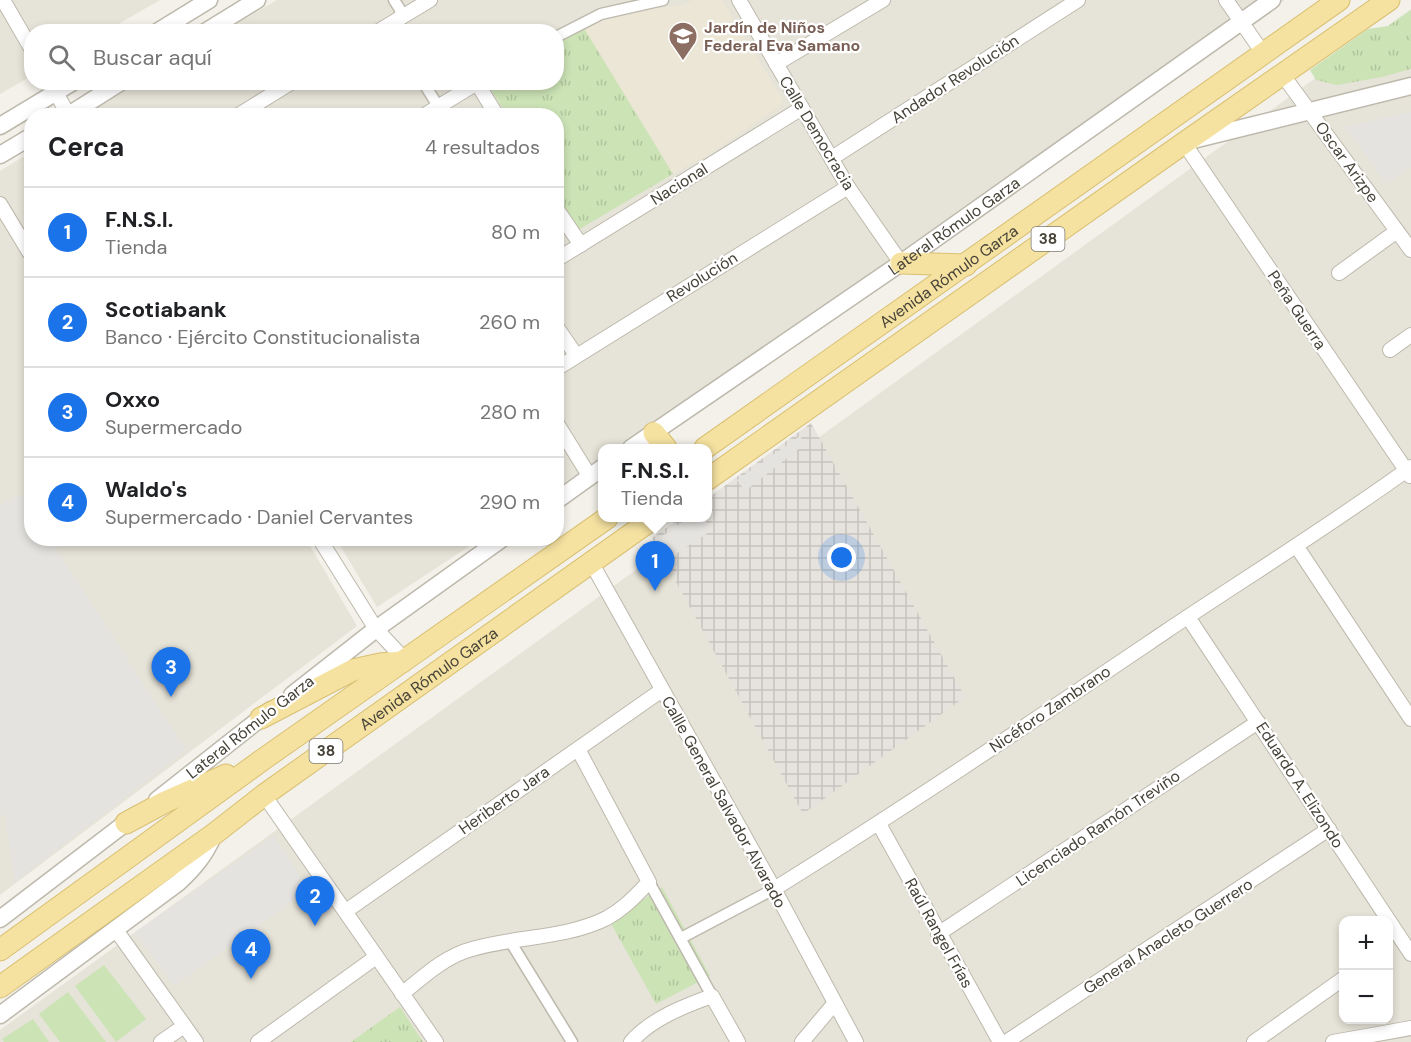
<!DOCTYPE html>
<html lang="es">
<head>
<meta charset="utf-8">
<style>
  :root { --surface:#fff; --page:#f6f6f6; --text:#202124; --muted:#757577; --line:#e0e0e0; --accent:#1a73e8 }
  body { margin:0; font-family:"DM Sans",sans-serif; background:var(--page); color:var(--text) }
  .controls { position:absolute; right:18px; bottom:18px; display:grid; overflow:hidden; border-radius:12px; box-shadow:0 3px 9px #0003 }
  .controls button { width:54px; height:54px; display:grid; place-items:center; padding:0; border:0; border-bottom:2px solid var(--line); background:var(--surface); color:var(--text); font:30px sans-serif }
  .you { position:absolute; left:842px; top:558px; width:21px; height:21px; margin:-15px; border:4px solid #fff; border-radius:50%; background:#1a73e8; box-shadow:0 0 0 9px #1a73e833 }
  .badge { display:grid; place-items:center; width:39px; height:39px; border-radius:50%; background:var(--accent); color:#fff; font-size:20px; font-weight:700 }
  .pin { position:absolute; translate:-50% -50px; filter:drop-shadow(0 2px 3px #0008) }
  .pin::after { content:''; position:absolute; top:32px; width:21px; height:18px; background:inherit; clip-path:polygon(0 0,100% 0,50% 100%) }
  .popup { position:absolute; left:598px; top:444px; width:114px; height:78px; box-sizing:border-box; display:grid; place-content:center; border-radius:12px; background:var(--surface); filter:drop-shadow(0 2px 4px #0005); font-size:20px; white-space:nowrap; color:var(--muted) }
  .popup b { font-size:22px; color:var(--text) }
  .popup::after { content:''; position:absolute; left:50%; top:100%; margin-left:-12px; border:12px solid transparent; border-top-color:var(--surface) }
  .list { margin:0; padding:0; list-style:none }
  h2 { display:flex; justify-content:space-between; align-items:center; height:78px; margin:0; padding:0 24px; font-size:26px }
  h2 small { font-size:20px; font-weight:400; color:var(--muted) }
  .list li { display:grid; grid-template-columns:39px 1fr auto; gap:18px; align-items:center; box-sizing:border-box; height:90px; padding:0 24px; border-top:2px solid var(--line) }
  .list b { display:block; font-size:22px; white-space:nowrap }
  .list p { margin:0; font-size:20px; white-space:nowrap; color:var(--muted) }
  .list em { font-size:20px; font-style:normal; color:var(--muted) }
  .icon { flex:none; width:33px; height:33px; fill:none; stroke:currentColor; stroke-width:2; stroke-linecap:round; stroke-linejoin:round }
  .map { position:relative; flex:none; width:1411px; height:1042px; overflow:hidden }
  .search { position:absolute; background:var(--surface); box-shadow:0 3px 9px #0003; left:24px; top:24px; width:540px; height:66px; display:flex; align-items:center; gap:15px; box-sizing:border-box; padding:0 21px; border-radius:24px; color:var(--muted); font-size:22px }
  .panel { position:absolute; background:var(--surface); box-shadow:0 3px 9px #0003; left:24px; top:108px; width:540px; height:438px; border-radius:24px }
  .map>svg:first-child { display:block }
  .residential { fill:#e6e3d8; fill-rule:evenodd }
  .industrial { fill:url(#industrial-grid) }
  .education { fill:#ebe6d5 }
  .green { fill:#cce3b6 }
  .park { fill:url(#park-tufts) }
  .parking { fill:#e5e3e0 }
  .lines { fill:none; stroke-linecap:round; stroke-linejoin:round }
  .pedestrian-casing { stroke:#beb9ad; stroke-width:13 }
  .minor-casing { stroke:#beb9ad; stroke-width:16 }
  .tertiary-casing { stroke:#beb9ad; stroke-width:19 }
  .primary-casing { stroke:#d9c072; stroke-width:23 }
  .pedestrian { stroke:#fff; stroke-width:10 }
  .minor { stroke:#fff; stroke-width:14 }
  .tertiary { stroke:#fff; stroke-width:16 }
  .primary { stroke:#f5e2a1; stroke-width:21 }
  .labels { text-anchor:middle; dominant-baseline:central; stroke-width:4.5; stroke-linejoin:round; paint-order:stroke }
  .shield { fill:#fff; stroke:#7e7b74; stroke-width:1.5 }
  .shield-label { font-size:15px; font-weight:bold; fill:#464238 }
  .education-label { font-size:16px; font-weight:bold; fill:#785e54; stroke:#fff; text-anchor:start }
  .street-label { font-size:16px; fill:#464238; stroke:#fff }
</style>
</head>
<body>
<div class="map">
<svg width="1411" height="1042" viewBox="0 0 1411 1042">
  <defs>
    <pattern id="industrial-grid" width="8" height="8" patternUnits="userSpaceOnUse" patternTransform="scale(1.5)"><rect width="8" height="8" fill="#e6e3de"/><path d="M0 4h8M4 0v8" fill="none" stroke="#c7c4bf"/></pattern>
    <pattern id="park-tufts" width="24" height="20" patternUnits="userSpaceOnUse" patternTransform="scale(1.5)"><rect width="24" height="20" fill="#cce3b6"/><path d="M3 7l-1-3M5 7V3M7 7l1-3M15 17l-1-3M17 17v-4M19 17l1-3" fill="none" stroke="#b1c49d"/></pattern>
  </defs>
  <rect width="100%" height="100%" fill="#f3f1e9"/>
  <!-- residential -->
  <g class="residential">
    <polygon points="0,0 160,0 106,31 32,32 31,76 0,94"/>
    <polygon points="277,0 1285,0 615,448 602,448 602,457 557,488 556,116 83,115 138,83 556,82 556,32 224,31"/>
    <path d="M1411 9V1042H0V1030ZM1344 920H1388V1020H1344Z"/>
    <polygon points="31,152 32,538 306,539 357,626 0,895 0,171"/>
    <polygon points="336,539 480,539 377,607"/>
  </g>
  <!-- industrial -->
  <polygon class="industrial" points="811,423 965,697 803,814 652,538 680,518 708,518 708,498"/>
  <!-- education -->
  <polygon class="education" points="692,0 722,0 783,100 781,105 713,152 673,174 582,25 601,15 684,5"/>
  <!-- green -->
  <g class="green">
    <polygon points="104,965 146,1019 116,1042 75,986"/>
    <polygon points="68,992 106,1042 60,1042 39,1014"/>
    <polygon points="33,1019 49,1042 4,1042 2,1039"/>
  </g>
  <!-- park -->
  <g class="park">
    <polygon points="1411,10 1411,69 1382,77 1337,85 1316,80 1310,70 1368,29 1388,26"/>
    <polygon points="582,25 673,174 578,230 557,196 556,116 507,115 487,83 556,82 557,40"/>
    <polygon points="662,887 710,976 656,1004 610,922"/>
    <polygon points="400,1007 423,1042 351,1042"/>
  </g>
  <!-- parking -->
  <g class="parking">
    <polygon points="1411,112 1411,167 1386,183 1345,127"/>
    <polygon points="800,436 805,444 745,491 737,480"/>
    <polygon points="21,494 31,510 32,538 50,539 186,750 15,882 5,815 0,815 0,505"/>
    <polygon points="688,518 704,518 711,531 668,559 658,539"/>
    <polygon points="274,836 309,889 174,986 135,932"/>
  </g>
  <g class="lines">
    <!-- pedestrian casing -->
    <g class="pedestrian-casing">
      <g id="pedestrian">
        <polyline points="392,32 401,11 394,0"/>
        <polyline points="556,37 601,14 663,0"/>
        <polyline points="423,82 438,106"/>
        <polyline points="649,882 712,996"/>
        <polyline points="681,938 774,889"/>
        <polyline points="510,941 572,1042"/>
      </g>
    </g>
    <!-- minor casing -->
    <g class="minor-casing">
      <g id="minor">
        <polyline points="3,0 32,50"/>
        <polyline points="739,0 848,187 901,263"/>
        <polyline points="1226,0 1263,53"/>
        <polyline points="377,32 430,0"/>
        <polyline points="776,64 883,0"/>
        <polyline points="1282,74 1411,250"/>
        <polyline points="50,82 69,116"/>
        <polyline points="237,116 292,82"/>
        <polyline points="423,116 477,83 497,116"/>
        <polyline points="1184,143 1410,476"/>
        <polyline points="832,158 1078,0"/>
        <polyline points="0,204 29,252"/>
        <polyline points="556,208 581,245"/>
        <polyline points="556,260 802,108"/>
        <polyline points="1339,273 1397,231"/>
        <polyline points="556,326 576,355"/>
        <polyline points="1390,350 1411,335"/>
        <polyline points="556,369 848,187"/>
        <polyline points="556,422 590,477"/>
        <polyline points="319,538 376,629 405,660"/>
        <polyline points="1297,547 1411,719"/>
        <polyline points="591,562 774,889 856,1042"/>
        <polyline points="1188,617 1411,954"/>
        <polyline points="264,795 436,1042"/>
        <polyline points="879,824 1000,1042"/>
        <path d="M774 889C906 807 1036 719 1165 632 1247 577 1331 525 1411 467"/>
        <polyline points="346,911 662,690"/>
        <polyline points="116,930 196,1042"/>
        <polyline points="938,934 1258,722"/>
        <path d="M402 994C423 977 445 956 472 949 516 936 565 939 607 918 624 909 636 895 649 882L578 749"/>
        <polyline points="161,1042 184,1026"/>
        <polyline points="258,1042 376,957"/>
        <path d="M631 1042C651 1019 684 1006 712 996L738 1042"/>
        <polyline points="802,1042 834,1004"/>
        <polyline points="1006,1042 1329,829"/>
        <polyline points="1254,1042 1344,978"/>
        <polyline points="1333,1042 1411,1028"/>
      </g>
    </g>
    <!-- tertiary casing -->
    <g class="tertiary-casing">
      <g id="tertiary">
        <polyline points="157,32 209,0"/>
        <polyline points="205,32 257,0"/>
        <polyline points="67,116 121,82"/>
        <polyline points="0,126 73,82"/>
        <polyline points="1193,140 1411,86"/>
        <polyline points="0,155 32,136"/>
        <path id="s1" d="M631 448 901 263 1272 0"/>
        <polyline points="556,501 602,468"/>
        <polyline points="292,695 376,629 503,538"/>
        <polyline points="157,800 271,710"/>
        <polyline points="0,919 136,815"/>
        <path d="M0 1015 179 882C195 867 205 855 214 834"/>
      </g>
    </g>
    <!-- primary casing -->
    <g class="primary-casing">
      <g id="primary">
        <polyline points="901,263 966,265"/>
        <polyline points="654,433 666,448"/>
        <path id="s2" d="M705 448 1339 0"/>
        <polyline points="708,479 1184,143 1389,0"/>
        <polyline points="261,718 353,670 380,664 402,662"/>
        <polyline points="126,823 165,802 226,775"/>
        <polyline points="0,950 265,758 607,518"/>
        <path id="s3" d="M0 987 214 834 264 795 654 518"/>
      </g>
    </g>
    <!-- pedestrian -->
    <use href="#pedestrian" class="pedestrian"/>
    <!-- minor -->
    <use href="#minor" class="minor"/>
    <!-- tertiary -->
    <use href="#tertiary" class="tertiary"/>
    <!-- primary -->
    <use href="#primary" class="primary"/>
  </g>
  <!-- icons -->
  <defs>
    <g id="school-pin" transform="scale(1.5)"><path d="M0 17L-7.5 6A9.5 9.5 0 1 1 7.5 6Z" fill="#8d6e63" stroke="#fff"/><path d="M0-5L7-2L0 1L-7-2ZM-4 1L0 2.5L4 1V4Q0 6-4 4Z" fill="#fff"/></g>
  </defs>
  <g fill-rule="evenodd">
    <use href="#school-pin" x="683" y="36"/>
  </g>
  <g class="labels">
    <!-- shield labels -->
    <g class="shield">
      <rect x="1031.5" y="227" width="33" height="24" rx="4.5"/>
      <rect x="309.5" y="739" width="33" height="24" rx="4.5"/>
    </g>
    <g class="shield-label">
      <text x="1048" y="239">38</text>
      <text x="326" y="751">38</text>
    </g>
    <!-- education labels -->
    <g class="education-label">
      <text x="704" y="27">Jardín de Niños<tspan x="704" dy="18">Federal Eva Samano</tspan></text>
    </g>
    <!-- street labels -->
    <g class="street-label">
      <text transform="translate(955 79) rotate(-33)">Andador Revolución</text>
      <text transform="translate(817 133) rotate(59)">Calle Democracia</text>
      <text transform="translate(1347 162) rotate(54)">Oscar Arizpe</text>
      <text transform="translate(679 184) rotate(-32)">Nacional</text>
      <text stroke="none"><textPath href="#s1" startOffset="392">Lateral Rómulo Garza</textPath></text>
      <text transform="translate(702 277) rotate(-32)">Revolución</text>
      <text stroke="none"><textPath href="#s2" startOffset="298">Avenida Rómulo Garza</textPath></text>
      <text transform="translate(1297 310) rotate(56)">Peña Guerra</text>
      <text stroke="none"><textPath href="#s3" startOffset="528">Avenida Rómulo Garza</textPath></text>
      <text transform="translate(1050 709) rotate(-34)">Nicéforo Zambrano</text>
      <text transform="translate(250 727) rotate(-38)">Lateral Rómulo Garza</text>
      <text transform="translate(1300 785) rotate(57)">Eduardo A. Elizondo</text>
      <text transform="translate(504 800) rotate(-35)">Heriberto Jara</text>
      <text transform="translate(724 802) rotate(61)">Callle General Salvador Alvarado</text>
      <text transform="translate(1098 828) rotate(-34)">Licenciado Ramón Treviño</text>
      <text transform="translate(939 933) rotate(61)">Raúl Rangel Frías</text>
      <text transform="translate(1168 936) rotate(-33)">General Anacleto Guerrero</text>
    </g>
  </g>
</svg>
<div class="controls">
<button>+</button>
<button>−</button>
</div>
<div class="you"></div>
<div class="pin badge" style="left:655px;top:591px">1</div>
<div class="popup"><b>F.N.S.I.</b>Tienda</div>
<div class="pin badge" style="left:315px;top:926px">2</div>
<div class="pin badge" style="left:171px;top:697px">3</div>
<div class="pin badge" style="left:251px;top:979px">4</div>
<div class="search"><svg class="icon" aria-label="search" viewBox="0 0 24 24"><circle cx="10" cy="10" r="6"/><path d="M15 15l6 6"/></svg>Buscar aquí</div>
<section class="panel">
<h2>Cerca<small>4 resultados</small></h2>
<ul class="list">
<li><span class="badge">1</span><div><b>F.N.S.I.</b><p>Tienda</p></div><em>80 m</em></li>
<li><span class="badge">2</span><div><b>Scotiabank</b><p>Banco · Ejército Constitucionalista</p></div><em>260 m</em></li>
<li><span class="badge">3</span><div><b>Oxxo</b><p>Supermercado</p></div><em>280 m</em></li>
<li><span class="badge">4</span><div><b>Waldo's</b><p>Supermercado · Daniel Cervantes</p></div><em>290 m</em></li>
</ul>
</section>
</div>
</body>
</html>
